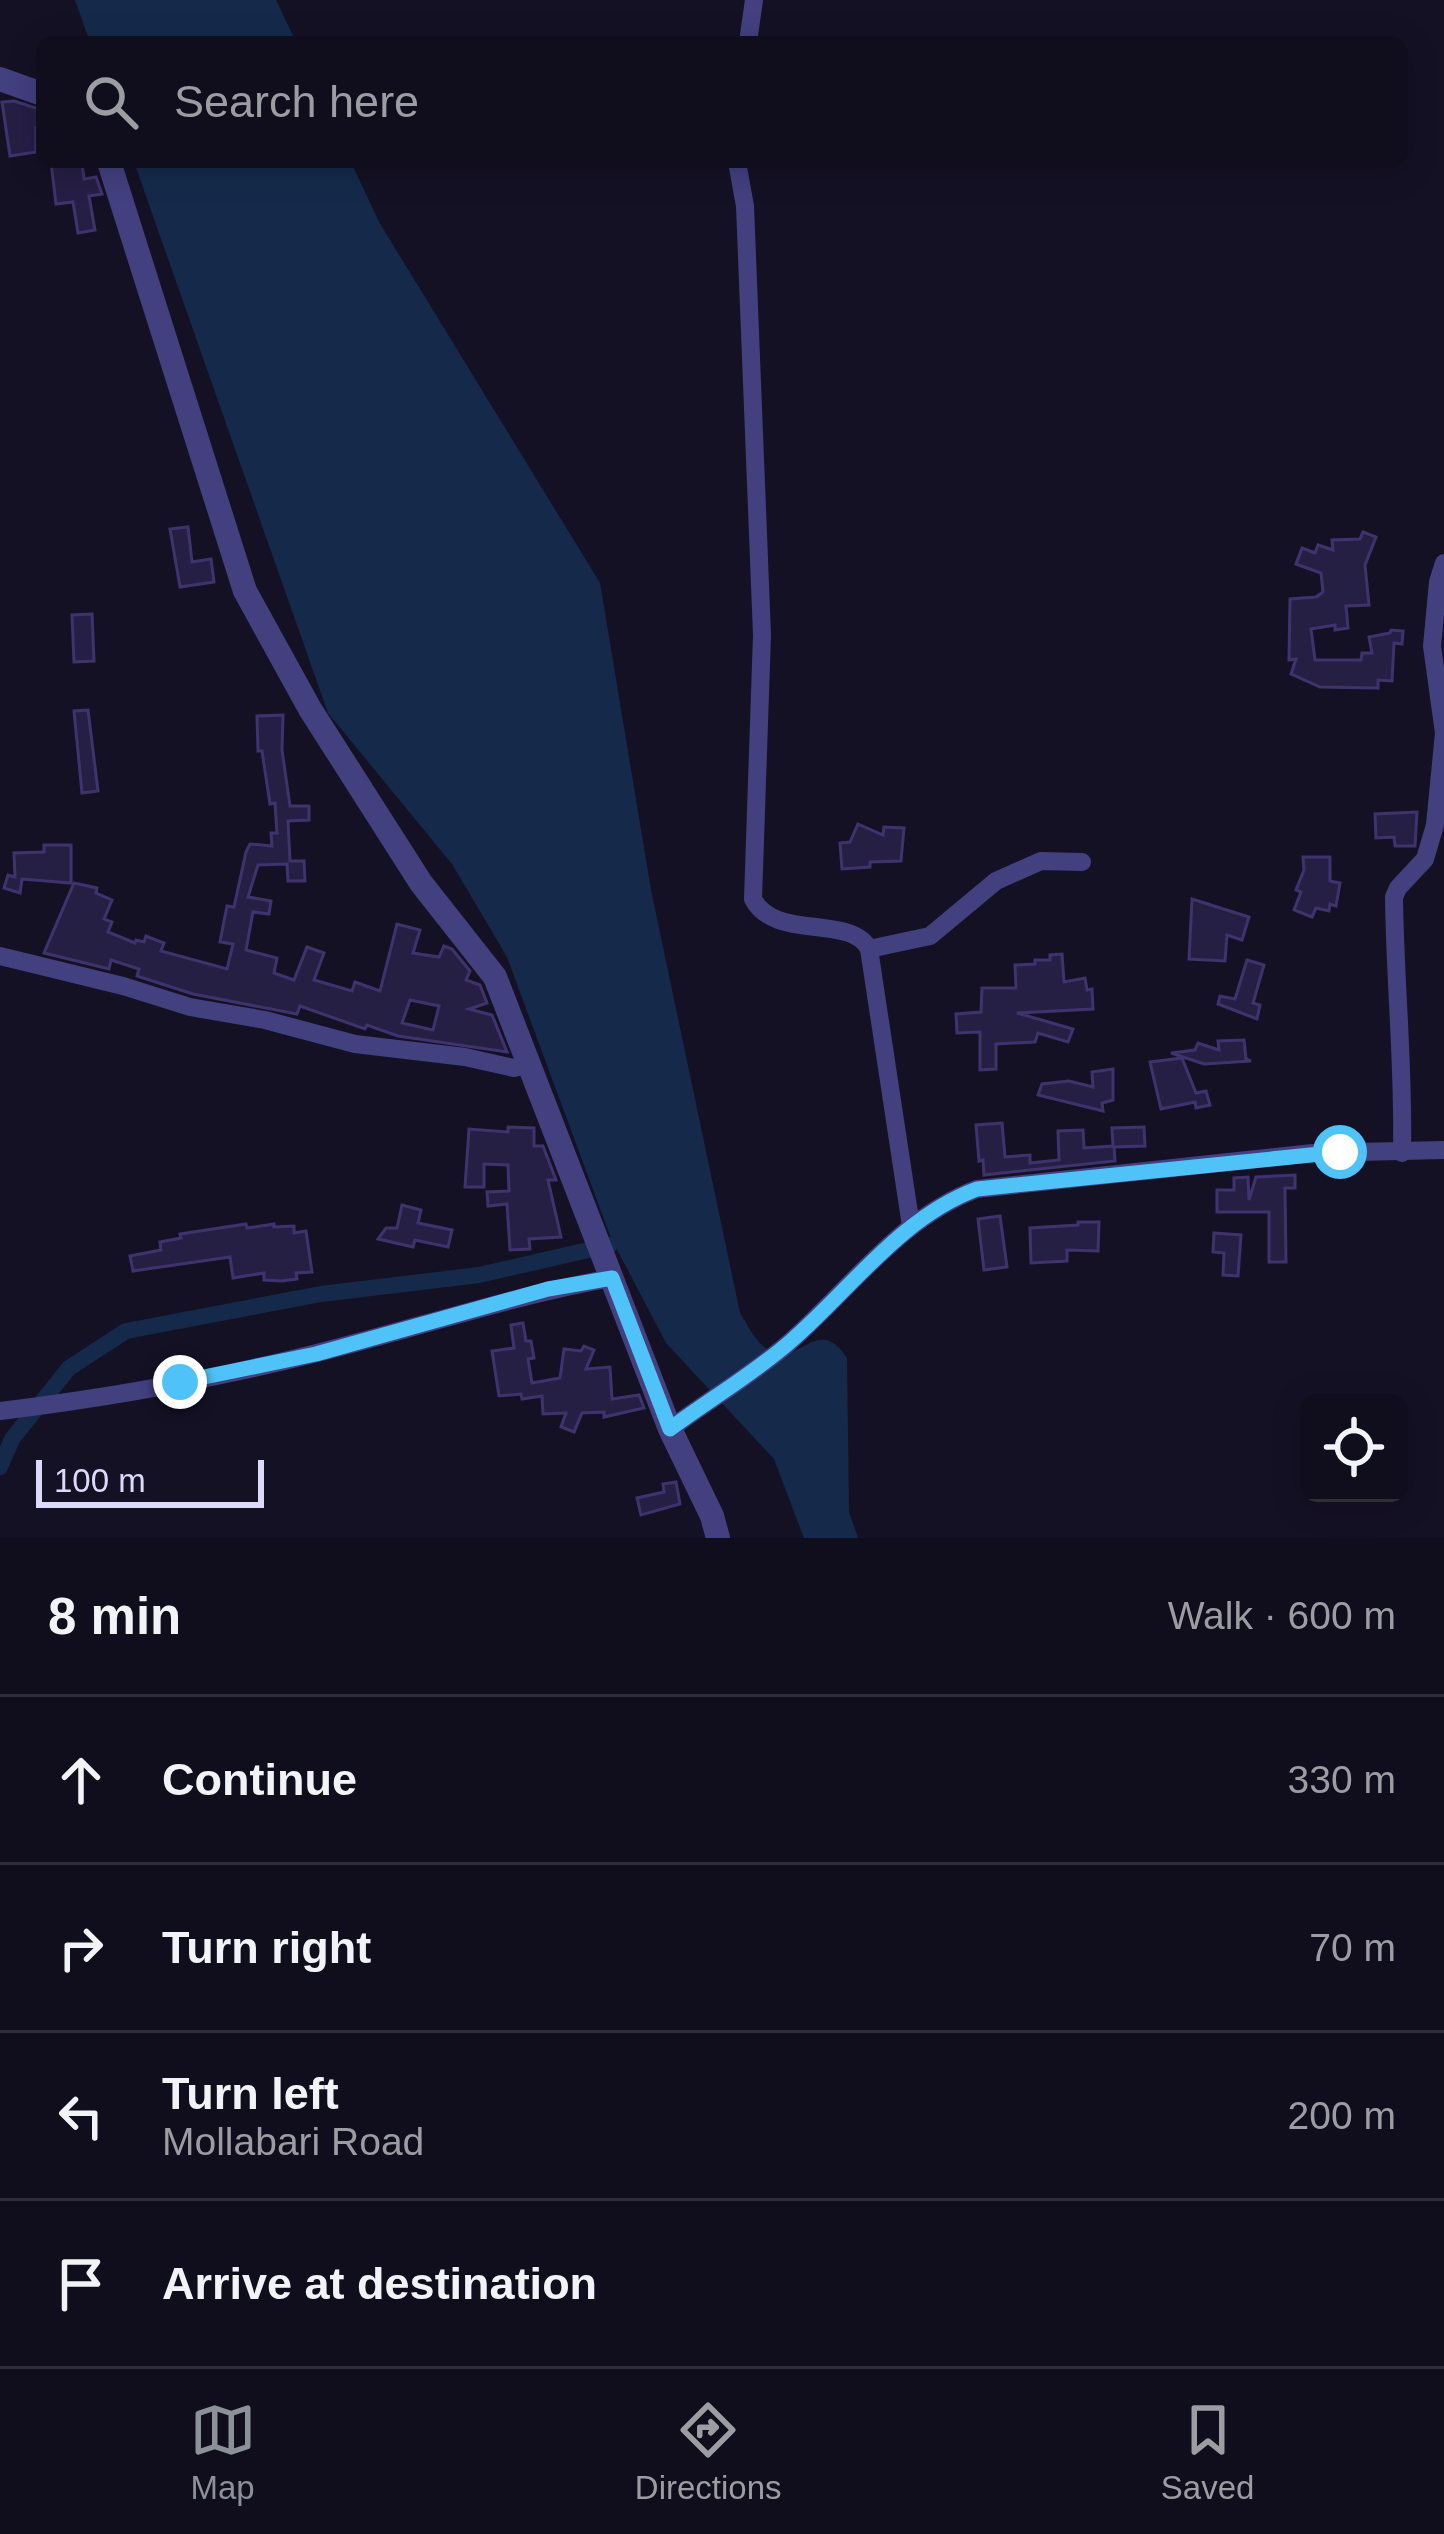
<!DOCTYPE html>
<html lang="en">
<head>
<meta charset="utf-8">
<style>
  :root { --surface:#100d1c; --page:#1e1b29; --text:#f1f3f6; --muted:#9c9ca3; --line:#302d3b; --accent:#8c9099 }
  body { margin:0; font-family:Arial,sans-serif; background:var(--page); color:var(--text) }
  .controls { position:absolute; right:36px; bottom:36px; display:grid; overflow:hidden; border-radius:18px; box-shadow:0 6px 30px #0003 }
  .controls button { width:108px; height:108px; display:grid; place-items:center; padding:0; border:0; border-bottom:3px solid var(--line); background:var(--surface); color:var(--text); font:60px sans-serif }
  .scale { position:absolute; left:36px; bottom:30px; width:228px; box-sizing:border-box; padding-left:12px; border:6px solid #ddd9fc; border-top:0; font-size:33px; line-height:42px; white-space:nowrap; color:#ddd9fc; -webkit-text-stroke:9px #151125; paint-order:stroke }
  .stop { position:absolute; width:36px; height:36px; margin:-27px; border:9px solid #4fc3f7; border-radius:50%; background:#fff }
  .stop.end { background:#4fc3f7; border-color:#fff; box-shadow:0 3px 12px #0008 }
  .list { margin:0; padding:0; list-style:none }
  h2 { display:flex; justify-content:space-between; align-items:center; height:156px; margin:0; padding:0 48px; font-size:51px }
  h2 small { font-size:39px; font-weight:400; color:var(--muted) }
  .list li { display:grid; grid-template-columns:78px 1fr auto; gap:36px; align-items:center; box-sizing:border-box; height:168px; padding:0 48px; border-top:3px solid var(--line) }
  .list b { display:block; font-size:45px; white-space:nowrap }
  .list p { margin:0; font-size:39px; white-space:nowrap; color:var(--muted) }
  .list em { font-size:39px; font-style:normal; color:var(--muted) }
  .icon { flex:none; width:66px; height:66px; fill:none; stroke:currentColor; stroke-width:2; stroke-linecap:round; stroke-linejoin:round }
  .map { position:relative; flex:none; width:1444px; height:1538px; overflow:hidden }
  .search { position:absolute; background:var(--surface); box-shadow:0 6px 30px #0003; left:36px; right:36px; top:36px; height:132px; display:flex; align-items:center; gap:30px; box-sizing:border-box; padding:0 42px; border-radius:18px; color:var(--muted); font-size:45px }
  .sheet { height:828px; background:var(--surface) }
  nav { display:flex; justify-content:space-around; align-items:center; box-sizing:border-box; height:168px; border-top:3px solid var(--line); background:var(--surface); font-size:33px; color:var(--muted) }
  nav a { display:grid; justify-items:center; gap:6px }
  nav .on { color:var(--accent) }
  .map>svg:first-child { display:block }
  .water { fill:#152a4b }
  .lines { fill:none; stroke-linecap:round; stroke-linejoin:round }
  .canal { stroke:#152a4b; stroke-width:16 }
  .building { fill:#261f44; stroke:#3f336e; stroke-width:3; fill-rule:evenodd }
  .minor { stroke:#434080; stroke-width:18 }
  .tertiary { stroke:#434080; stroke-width:24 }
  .route { stroke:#4fc3f7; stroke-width:15 }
</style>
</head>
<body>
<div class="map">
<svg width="1444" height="1538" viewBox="0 0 1444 1538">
  <rect width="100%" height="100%" fill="#151125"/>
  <!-- water -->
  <g class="water">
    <polygon points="75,0 276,0 296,42 90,42"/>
    <path d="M134 162H351L379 222 600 583 651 890 740 1313C747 1324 753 1337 763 1346 797 1375 816 1310 847 1358L849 1512 858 1538H804L774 1459 666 1343 611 1238 507 957 452 864 328 713Z"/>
  </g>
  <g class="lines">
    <!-- canal -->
    <polyline class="canal" points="0,1467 12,1439 69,1368 126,1331 321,1294 479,1275 610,1245"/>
  </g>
  <!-- building -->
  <g class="building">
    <polygon points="14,101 42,110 42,130 36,128 36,152 10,156 2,102"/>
    <polygon points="51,162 82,162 84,179 96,177 102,194 89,196 95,230 78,233 73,202 56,204"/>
    <polygon points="188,527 192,562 211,559 214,582 180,587 170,529"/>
    <polygon points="1363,532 1376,537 1365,565 1369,605 1346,606 1348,628 1335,630 1335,625 1311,629 1315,660 1361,660 1362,653 1372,653 1369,637 1390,633 1391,630 1403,631 1402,644 1394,643 1392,681 1378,680 1378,688 1320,687 1291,674 1296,659 1289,660 1290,599 1316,597 1323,592 1321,573 1296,564 1302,548 1315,553 1318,545 1333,550 1332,540 1360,539"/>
    <polygon points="92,614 94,661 74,662 72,615"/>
    <polygon points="88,710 98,791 82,793 74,711"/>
    <path d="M283 715 282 750 290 806H309V820L288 821 290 861H304L305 881H288L287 864 258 865 248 897 271 901 269 914 253 912 246 950 277 958 274 973 294 980 307 947 324 953 314 980 352 991 355 982 380 991 397 924 420 930 413 953 439 957 444 946 452 949 470 971 466 980 480 985 487 1003 469 1009 492 1015 507 1052 398 1036 367 1025 365 1029 300 1006 297 1014 193 994 137 976 139 969 111 960 109 969 44 953 74 883 97 888 96 893 112 900 104 919 112 922 108 932 135 943 136 940 144 942 146 936 164 943 161 951 227 969 233 944 220 942 227 906 234 907 246 852 250 844 272 846 271 833H277L275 803 270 804 262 751H258L257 716ZM410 1000 439 1006 433 1030 402 1023Z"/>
    <polygon points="1417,812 1415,846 1395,846 1394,837 1376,838 1375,814"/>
    <polygon points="858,824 883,835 884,827 904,828 901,861 870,862 870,867 842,869 840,843 850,842"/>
    <polygon points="44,845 71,845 71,883 22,879 20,893 4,888 8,875 15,877 14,853 44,852"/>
    <polygon points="1303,857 1330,857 1330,881 1340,883 1336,906 1330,904 1329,911 1316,908 1312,917 1294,910 1301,892 1296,890 1304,870"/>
    <polygon points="1192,899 1249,917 1242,940 1227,935 1225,961 1189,959"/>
    <polygon points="1062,954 1064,982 1085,978 1087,990 1092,989 1093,1009 1017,1013 1073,1029 1068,1042 1038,1033 1035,1042 996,1044 996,1069 980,1070 980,1032 957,1033 956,1014 981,1012 982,988 1016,988 1015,965 1035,964 1035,960 1050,960 1050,955"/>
    <polygon points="1247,960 1264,965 1253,1003 1260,1005 1257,1019 1218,1004 1220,996 1235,999"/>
    <polygon points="1244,1040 1246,1059 1251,1061 1204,1064 1171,1053 1195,1050 1198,1043 1219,1050 1218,1041"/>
    <polygon points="1182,1058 1196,1093 1206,1091 1210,1105 1196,1108 1195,1102 1161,1109 1150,1062"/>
    <polygon points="1113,1069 1113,1100 1102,1103 1103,1111 1038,1095 1042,1084 1069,1081 1093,1087 1092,1072"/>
    <polygon points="1002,1123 1005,1157 1030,1155 1030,1163 1059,1160 1058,1131 1083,1130 1084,1148 1113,1146 1112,1128 1144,1127 1145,1146 1114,1147 1115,1161 984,1175 983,1160 979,1161 976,1125"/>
    <polygon points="508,1127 534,1128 534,1146 543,1146 556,1180 548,1180 561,1237 529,1239 530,1249 510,1250 507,1204 488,1206 487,1192 509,1191 508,1165 484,1164 484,1187 465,1187 469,1129 508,1132"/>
    <polygon points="1295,1175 1295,1188 1285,1188 1286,1262 1269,1262 1269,1212 1217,1212 1217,1190 1234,1190 1234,1178 1248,1177 1249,1200 1256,1177"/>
    <polygon points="402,1205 421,1210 418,1223 452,1230 448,1247 415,1240 413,1247 378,1239 386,1228 397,1228"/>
    <polygon points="1000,1216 1007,1267 984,1270 978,1219"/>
    <polygon points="1078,1222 1099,1222 1098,1251 1067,1250 1067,1261 1031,1263 1030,1228 1078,1225"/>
    <polygon points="246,1224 247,1228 274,1224 274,1227 294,1226 294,1233 306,1231 312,1272 296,1273 297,1279 282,1281 264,1280 264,1273 233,1278 230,1257 133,1271 130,1256 161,1250 160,1242 181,1238 180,1234"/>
    <polygon points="1214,1233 1241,1235 1238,1276 1223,1275 1224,1253 1213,1252"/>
    <polygon points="523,1323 526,1341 531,1341 534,1358 528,1359 532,1383 560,1378 564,1349 581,1351 584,1346 594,1350 586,1369 610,1367 612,1399 639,1395 644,1408 604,1417 604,1412 582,1413 574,1432 561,1427 566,1413 543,1414 542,1396 522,1399 521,1394 499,1396 492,1351 514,1348 511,1325"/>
    <polygon points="676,1482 680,1504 641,1515 637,1498 664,1492 663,1484"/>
  </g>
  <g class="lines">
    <!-- minor -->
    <g class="minor">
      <polyline points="748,42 754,0"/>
      <path d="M737 162 745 206 762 635 753 899C774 941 852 914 869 949L911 1226"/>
      <polyline points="869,949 930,936 996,881 1041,861 1082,862"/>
      <polyline points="0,956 123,986 190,1007 265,1020 355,1044 465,1057 514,1068 531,1064"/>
      <path d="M1402 1153C1404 1067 1395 983 1394 897L1398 888 1425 859 1435 825 1444 733 1432 646 1438 582 1444 563"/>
      <path d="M0 1411C106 1398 214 1379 317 1353 416 1328 512 1296 612 1278"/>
      <path d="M670 1429C710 1399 755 1373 791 1341 850 1289 901 1217 977 1189L1313 1153 1444 1150"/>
    </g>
    <!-- tertiary -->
    <g class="tertiary">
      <polyline points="0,79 42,94"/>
      <polyline points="109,162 245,591 310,709 421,883 495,977 670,1429 712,1516 718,1538"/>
    </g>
  </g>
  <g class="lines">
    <!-- route -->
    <path class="route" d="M180 1382 316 1354 548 1289 612 1278 670 1429C710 1399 755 1373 791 1341 851 1289 901 1217 977 1189L1340 1152"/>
  </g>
</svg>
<div class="controls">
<button><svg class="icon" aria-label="locate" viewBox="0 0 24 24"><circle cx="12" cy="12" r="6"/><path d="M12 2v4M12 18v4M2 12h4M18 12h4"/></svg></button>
</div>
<div class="scale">100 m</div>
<div class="stop" style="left:1340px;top:1152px"></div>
<div class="stop end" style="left:180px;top:1382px"></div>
<div class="search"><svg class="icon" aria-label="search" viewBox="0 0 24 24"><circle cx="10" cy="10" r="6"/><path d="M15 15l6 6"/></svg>Search here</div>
</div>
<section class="sheet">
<h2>8 min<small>Walk · 600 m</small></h2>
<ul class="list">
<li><svg class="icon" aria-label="ahead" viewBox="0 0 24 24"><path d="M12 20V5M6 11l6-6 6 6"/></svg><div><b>Continue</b></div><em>330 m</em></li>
<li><svg class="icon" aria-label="right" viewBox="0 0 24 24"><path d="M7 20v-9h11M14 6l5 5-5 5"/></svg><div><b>Turn right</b></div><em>70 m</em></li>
<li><svg class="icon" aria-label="left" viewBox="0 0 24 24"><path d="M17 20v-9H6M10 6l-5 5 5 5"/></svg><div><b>Turn left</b><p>Mollabari Road</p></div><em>200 m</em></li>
<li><svg class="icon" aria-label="arrive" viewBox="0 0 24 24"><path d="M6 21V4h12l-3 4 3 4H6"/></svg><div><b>Arrive at destination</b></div></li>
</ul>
</section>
<nav>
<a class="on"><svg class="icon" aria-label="map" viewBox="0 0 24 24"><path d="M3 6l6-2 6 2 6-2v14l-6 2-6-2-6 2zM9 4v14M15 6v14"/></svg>Map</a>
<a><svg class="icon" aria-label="directions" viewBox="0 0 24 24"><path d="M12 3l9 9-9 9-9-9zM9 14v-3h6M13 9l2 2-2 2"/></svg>Directions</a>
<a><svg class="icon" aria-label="saved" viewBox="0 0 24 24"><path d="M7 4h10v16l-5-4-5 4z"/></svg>Saved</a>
</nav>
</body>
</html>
